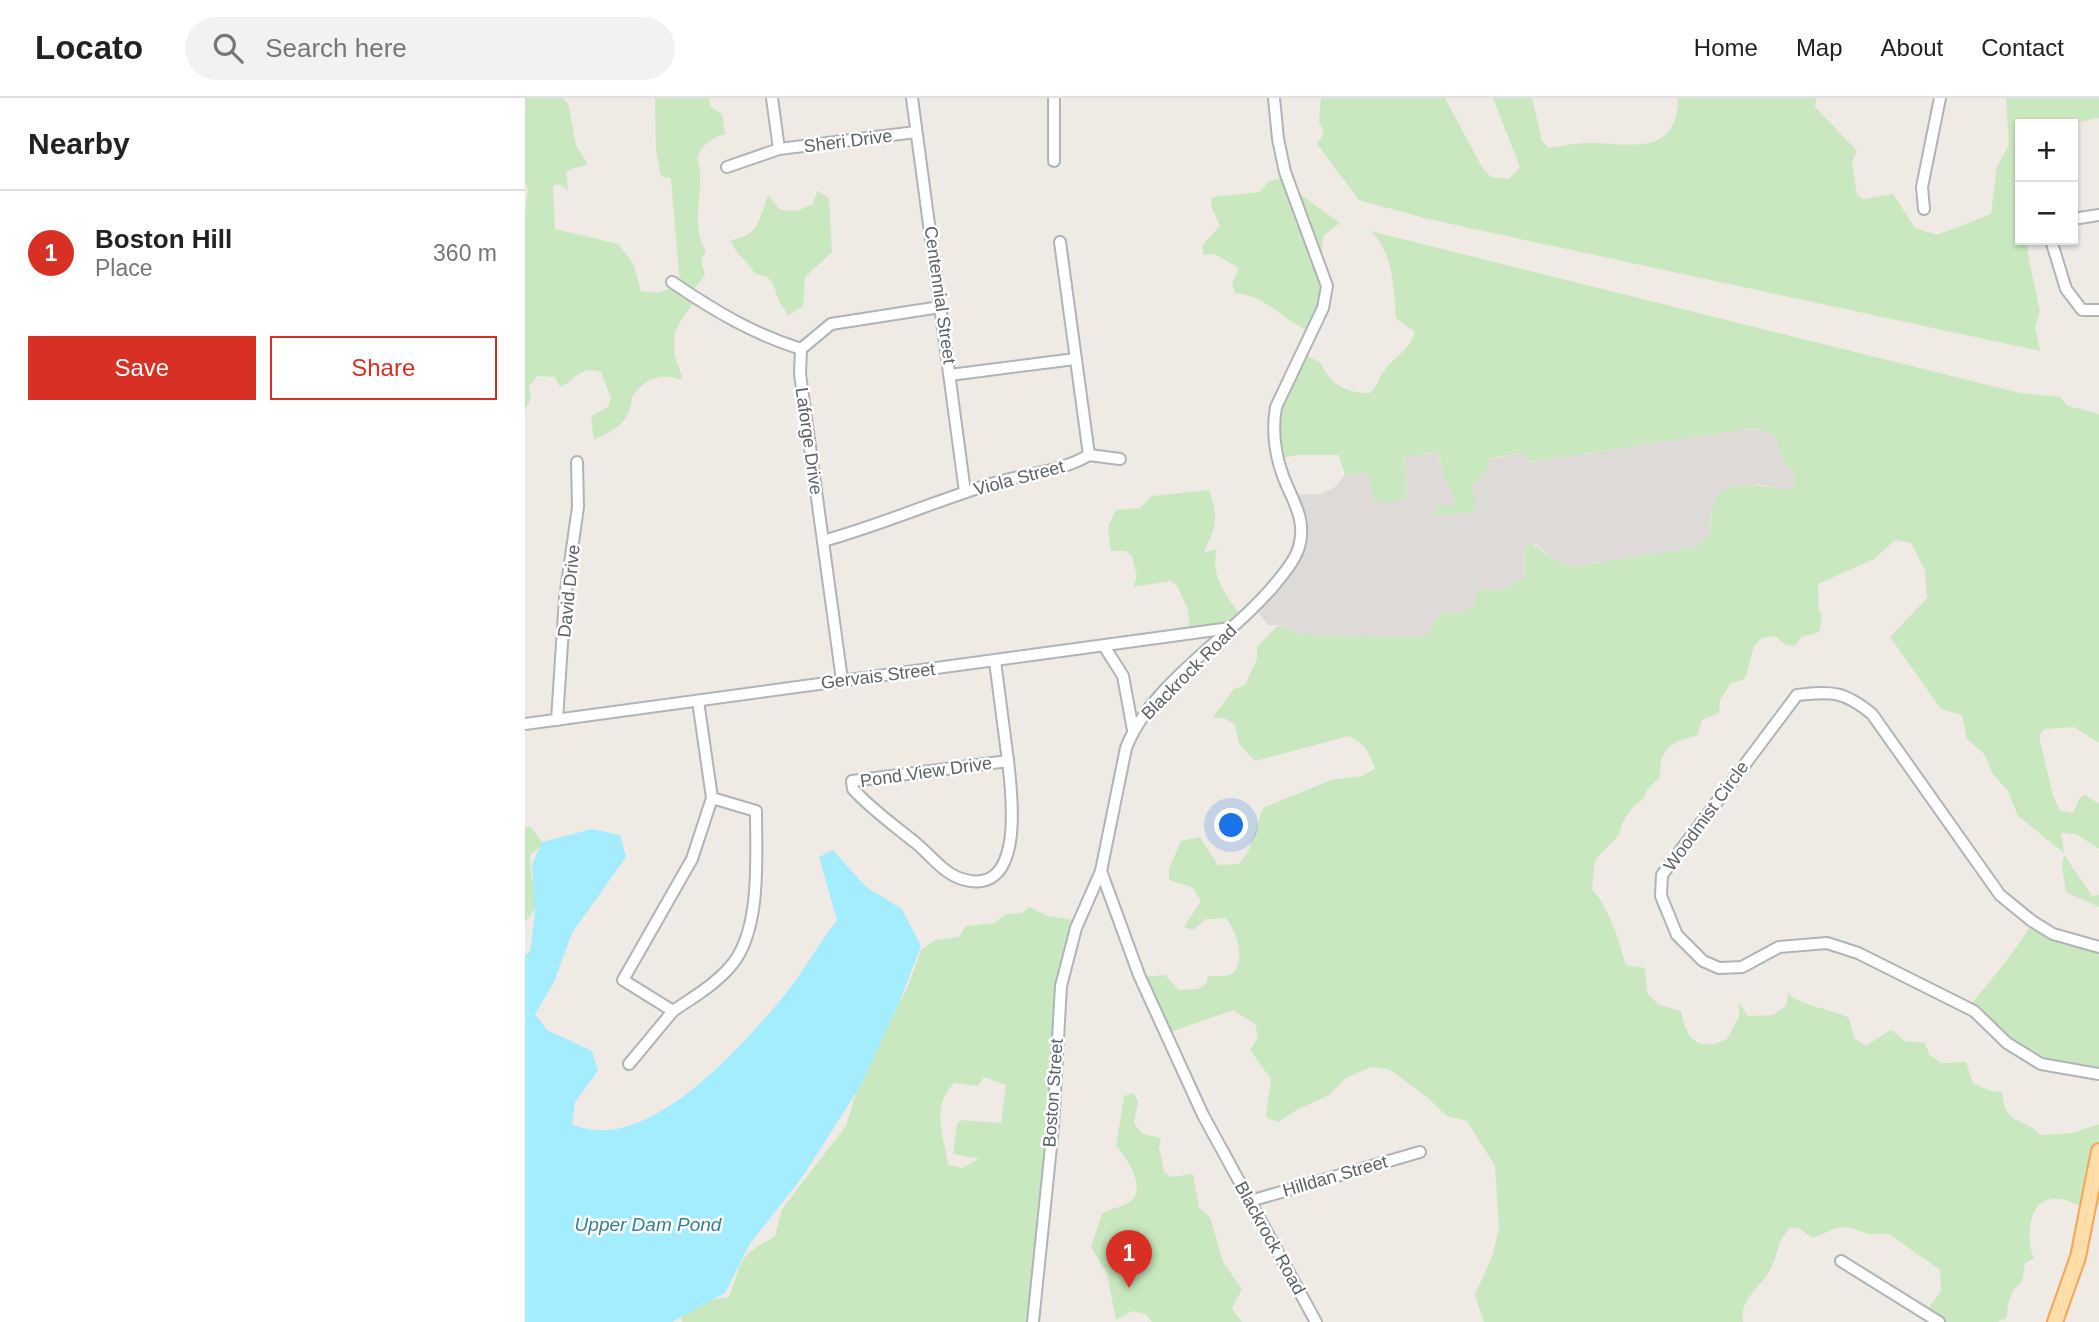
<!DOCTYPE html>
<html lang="en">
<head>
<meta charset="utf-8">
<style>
  :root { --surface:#fff; --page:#f2f2f2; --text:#222; --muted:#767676; --line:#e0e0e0; --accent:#d93025 }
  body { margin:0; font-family:Helvetica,sans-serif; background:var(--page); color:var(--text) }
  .controls { position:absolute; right:21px; top:21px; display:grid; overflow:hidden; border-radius:0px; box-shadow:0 2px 5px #0004 }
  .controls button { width:63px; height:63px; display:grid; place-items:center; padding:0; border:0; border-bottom:2px solid var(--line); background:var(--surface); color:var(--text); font:35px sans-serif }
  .you { position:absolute; left:707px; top:728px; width:24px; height:24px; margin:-18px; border:5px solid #fff; border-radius:50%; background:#1a73e8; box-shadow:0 0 0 10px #1a73e833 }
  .badge { display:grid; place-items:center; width:46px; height:46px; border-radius:50%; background:var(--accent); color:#fff; font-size:23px; font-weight:700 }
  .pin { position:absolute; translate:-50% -58px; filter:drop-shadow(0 2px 4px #0008) }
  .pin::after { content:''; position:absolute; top:37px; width:24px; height:21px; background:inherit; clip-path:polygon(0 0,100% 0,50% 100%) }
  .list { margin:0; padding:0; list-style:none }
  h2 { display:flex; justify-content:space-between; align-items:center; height:91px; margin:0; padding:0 28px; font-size:30px }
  h2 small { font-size:23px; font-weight:400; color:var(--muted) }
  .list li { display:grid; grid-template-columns:46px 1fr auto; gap:21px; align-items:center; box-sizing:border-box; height:126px; padding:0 28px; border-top:2px solid var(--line) }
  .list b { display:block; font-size:26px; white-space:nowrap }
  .list p { margin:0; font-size:23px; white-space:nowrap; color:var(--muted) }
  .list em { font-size:23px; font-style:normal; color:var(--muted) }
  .actions { display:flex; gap:14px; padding:21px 28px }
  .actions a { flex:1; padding:16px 0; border:2px solid var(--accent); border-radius:0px; text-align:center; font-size:24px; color:var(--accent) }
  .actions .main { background:var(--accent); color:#fff }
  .icon { flex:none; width:38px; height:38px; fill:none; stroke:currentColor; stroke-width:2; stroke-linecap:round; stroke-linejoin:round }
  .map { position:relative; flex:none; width:1574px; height:1224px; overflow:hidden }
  header { display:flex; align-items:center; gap:42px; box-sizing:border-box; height:98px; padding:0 35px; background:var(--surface); border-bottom:2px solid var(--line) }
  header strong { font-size:33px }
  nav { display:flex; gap:38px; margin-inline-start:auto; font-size:24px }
  .search { width:490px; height:63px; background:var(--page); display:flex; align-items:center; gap:18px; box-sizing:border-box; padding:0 24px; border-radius:38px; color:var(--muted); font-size:26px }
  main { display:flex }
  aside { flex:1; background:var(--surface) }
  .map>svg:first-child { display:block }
  .industrial { fill:#dedad7 }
  .green { fill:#c9e8bf; fill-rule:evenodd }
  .water { fill:#a4ecff }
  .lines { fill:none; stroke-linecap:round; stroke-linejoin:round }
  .minor-casing { stroke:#b0b4b7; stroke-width:14 }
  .major-casing { stroke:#f8a555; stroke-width:18 }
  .minor { stroke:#fff; stroke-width:10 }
  .major { stroke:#ffdea9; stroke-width:14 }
  .labels { text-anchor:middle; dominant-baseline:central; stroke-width:5; stroke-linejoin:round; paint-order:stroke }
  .street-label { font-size:18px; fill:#5c6265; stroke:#fff }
  .water-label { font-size:19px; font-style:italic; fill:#357e9b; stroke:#fff }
</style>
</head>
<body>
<header>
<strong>Locato</strong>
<div class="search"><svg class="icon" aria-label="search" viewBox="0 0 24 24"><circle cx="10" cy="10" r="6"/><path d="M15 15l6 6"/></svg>Search here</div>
<nav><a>Home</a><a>Map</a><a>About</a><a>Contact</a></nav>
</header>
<main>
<aside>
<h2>Nearby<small></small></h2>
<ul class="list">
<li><span class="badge">1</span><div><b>Boston Hill</b><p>Place</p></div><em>360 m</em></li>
</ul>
<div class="actions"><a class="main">Save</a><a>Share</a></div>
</aside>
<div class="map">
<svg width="1574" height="1224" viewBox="0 0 1574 1224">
  <rect width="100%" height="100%" fill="#efeae4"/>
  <!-- industrial -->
  <polygon class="industrial" points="1229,330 1249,336 1259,362 1271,375 1269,393 1230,386 1185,416 1185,437 1172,449 1046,469 1027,461 1010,445 1000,450 999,480 980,490 952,493 952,508 933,515 917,514 900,539 777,537 755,527 743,527 730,510 756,476 765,455 770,433 762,397 796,396 810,389 820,377 843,375 881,400 879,358 911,354 932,400 926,409 949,414 946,391 964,370 965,361 998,355 1004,364"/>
  <!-- green -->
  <g class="green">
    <path d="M0 0H38L43 6 51 47 63 67 45 71 41 75 43 92 34 86 28 88 30 131 93 146 108 165 116 193 132 195 155 187 146 81 136 78 131 52 130 0H184L186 9 197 16 200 36C187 40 176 47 172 60 182 88 163 126 181 153L176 162 180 177 166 195 172 201C164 211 154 222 150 235 148 242 151 249 149 256L157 278 155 282C136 273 118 282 107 299 104 325 92 331 69 342L66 318 83 309 86 300 76 274C55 267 51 282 35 289L30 279 12 278 4 288 6 301 0 311V116L3 90 0 88Z"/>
    <path d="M796 0H920L958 71 966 79 984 81 995 69 968 0H1007L1017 43 1024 50C1037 48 1050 45 1063 45 1105 45 1152 60 1153 0H1291L1290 9 1332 53 1327 64 1332 97 1339 101 1368 96 1390 130 1412 137 1466 116 1472 68 1484 47 1481 0H1574V20L1545 26H1495V142H1502L1504 162 1515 213 1510 229 1515 253 903 121 834 102 792 46 799 35 794 24Z"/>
    <path d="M762 78 768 91 815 125 799 137 795 161 801 191 786 234C759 223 742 198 710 195L707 185 714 170 690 156 679 157 677 148 695 128 686 108 687 99 735 94 743 84Z"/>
    <path d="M292 93 304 100 307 154 280 179 278 208 262 218C261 211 257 209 254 203 248 188 250 178 230 176 224 163 209 156 206 142 235 138 234 121 243 97L255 112 272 113 288 106Z"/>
    <path d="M845 133 1495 295 1535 299 1543 308 1574 316V645L1549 629 1519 631 1514 638 1528 698 1535 713 1548 715 1555 700 1560 697 1574 706V751L1551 736 1536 735 1539 755 1493 718 1483 693 1468 676 1459 656 1442 641 1437 617 1416 611 1365 539 1402 500 1400 472 1386 445 1370 442 1349 461 1293 486 1294 512 1297 518 1294 534 1277 539 1270 548 1261 547 1250 538 1237 540 1229 548 1220 581 1206 585 1195 602 1194 615 1177 622 1172 638C1146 643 1134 651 1135 679L1122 692 1119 700 1106 711 1097 725 1094 737 1070 762 1067 791C1085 812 1093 840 1101 867L1120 870 1122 895 1134 907 1156 913C1161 941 1173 955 1202 941L1214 919V905L1223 918 1248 917 1261 908 1263 895C1273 907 1306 911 1324 920L1329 940 1341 948 1366 932 1380 943 1400 945 1404 956 1416 965 1441 964 1448 985 1465 993 1477 994C1481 1031 1495 1015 1515 1037L1547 1035 1574 1026V1108L1566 1105 1562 1109C1552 1107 1543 1102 1535 1101 1503 1095 1500 1140 1509 1160L1500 1165 1497 1184C1485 1192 1482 1206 1482 1220L1472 1224H1415L1401 1213 1416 1193 1415 1172 1364 1136H1344L1322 1129 1312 1130 1288 1140 1273 1130H1265C1249 1148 1255 1152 1246 1170 1237 1189 1214 1200 1218 1224H959L950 1197 968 1156 974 1130 970 1068 942 1023 922 1018 902 999 864 971 846 969 821 980 804 997 773 1011 753 1024 741 1019 746 981 725 952 733 939 730 926 708 912 640 936 617 879 640 877 654 892 673 891 681 886 683 878C691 878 704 880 710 873 720 859 711 830 700 820L681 821 668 832 659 829 676 803 667 789 644 782V771L656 743 675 739 693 767 714 766 723 754 738 710 806 682 837 678 850 671C845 655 839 644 824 638L730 663 714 646 710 626 701 621 688 619 709 591 720 587 732 561V549L753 527 777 537 900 539 917 514 933 515 951 508 952 493 980 490 999 480 1000 449 1007 445 1027 461 1046 469 1172 449 1185 437C1184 372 1222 388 1269 392L1270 375 1259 363 1249 336 1229 330 1004 364 998 355 965 360 964 370 946 391 951 402 949 414 910 417 914 408 926 409 932 400C914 381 923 371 911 354L879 358 881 400 859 406 856 402H849L843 375 820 377 814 357H771L752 361 748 327 778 256 795 264C806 287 820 295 845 295 853 287 853 281 859 273 870 258 884 253 890 234L871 220C869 191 868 152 845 133Z"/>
    <path d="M684 392C694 420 691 428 679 454L692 451C684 476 702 500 717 518L707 528 665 534 663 512 652 487 645 483 608 489 612 479 607 458 600 453H586L583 429 591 412 615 410 627 398Z"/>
    <polygon points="5,728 19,746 5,757 6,778 15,805 0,823 0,730"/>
    <polygon points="1539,757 1567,798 1574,797 1574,809 1541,794 1537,769"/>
    <path d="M504 809 523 818 553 823 536 887 508 1224H157L155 1215 171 1205 204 1199C219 1159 211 1161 250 1138L257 1111 321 1028 336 979 384 886 396 852 410 842 434 839 441 828 469 825 482 816 497 815ZM459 979 481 987 476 1025 436 1022 432 1026 428 1056 454 1061 437 1070 423 1067C419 1038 405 1009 429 985L453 988Z"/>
    <path d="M1507 824 1574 848V973C1508 965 1494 949 1444 909 1466 881 1490 856 1507 824Z"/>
    <path d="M608 995 613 1003 609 1026 618 1036 636 1040 634 1049 639 1074 647 1079 668 1076 674 1110 685 1119 698 1164 717 1191 707 1211 717 1224H627L621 1216 607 1213 591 1222 582 1176 566 1149 577 1116C585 1110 600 1109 607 1102 621 1089 601 1057 591 1048L599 998Z"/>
  </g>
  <!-- water -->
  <path class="water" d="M67 731 95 737 101 759 47 835 29 884 10 916 22 932 67 953 73 973 50 1004 47 1026C119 1059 211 954 254 904 275 879 292 848 312 822L294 759 308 752 340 788 377 811 396 848 374 905 336 987 278 1078 224 1147 200 1195 147 1224H0V857L5 853 10 816 7 766 17 744Z"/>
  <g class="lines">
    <!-- minor casing -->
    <g class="minor-casing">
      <g id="minor">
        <polyline points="247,0 254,51"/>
        <polyline points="387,0 440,394"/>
        <polyline points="529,0 529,63"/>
        <path d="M749 0 753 41 760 74 802 188 798 210 751 309C747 332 750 356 758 378 767 402 782 421 774 449 770 462 760 474 751 485 708 538 626 585 601 650L576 773 614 877 678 1017 791 1224"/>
        <polyline points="202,69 254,51 391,34"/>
        <polyline points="1399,111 1397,89 1415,0"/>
        <polyline points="1548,121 1574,117"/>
        <polyline points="1526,142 1541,191 1557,212 1574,212"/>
        <polyline points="535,144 564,357"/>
        <path d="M147 184C188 212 228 236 276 251"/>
        <polyline points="425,277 550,261"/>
        <polyline points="564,357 595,361"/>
        <path d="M298 443C356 427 410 403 466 386 498 376 536 374 564 357"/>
        <polyline points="579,548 598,578 608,632"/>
        <polyline points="470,563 483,663"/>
        <polyline points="317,582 275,276 276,251 306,226 415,209"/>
        <path d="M173 603 187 700 167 761 98 882 148 913C167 900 188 888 204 870 237 835 231 759 231 713L187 700"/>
        <polyline points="32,622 40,500 53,409 52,364"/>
        <polyline points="0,626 705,530"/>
        <path d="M483 663C487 696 501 804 434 780 418 774 405 757 392 746 370 728 347 712 328 691L327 683Z"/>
        <path d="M1574 849 1528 836 1507 823 1475 797 1347 616C1319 593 1307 593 1272 597L1137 777 1136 798 1152 837 1178 863 1194 870 1217 869 1254 849 1302 845 1333 855 1449 913 1482 945 1516 966 1574 976"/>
        <polyline points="104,966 148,913"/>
        <polyline points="725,1103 895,1054"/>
        <polyline points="1316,1163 1414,1224"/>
        <polyline points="508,1224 528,1029 536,888 551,830 576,773"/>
      </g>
    </g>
    <!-- major casing -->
    <g class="major-casing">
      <polyline id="major" points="1530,1224 1553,1159 1574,1053"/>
    </g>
    <!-- minor -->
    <use href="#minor" class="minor"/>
    <!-- major -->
    <use href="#major" class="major"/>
  </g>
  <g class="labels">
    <!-- street labels -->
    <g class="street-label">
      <text transform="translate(323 43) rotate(-7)">Sheri Drive</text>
      <text transform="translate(415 197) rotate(82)">Centennial Street</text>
      <text transform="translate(284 343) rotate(82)">Laforge Drive</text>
      <text transform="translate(494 380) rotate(-15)">Viola Street</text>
      <text transform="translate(44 493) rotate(-84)">David Drive</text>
      <text transform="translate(664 574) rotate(-45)">Blackrock Road</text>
      <text transform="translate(353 578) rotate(-7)">Gervais Street</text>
      <text transform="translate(401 674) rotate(-8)">Pond View Drive</text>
      <text transform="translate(1181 718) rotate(-54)">Woodmist Circle</text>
      <text transform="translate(528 995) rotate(-86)">Boston Street</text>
      <text transform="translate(810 1078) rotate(-16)">Hilldan Street</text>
      <text transform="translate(745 1140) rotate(61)">Blackrock Road</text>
    </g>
    <!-- water labels -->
    <g class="water-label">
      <text x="123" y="1126">Upper Dam Pond</text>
    </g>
  </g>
</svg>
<div class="controls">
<button>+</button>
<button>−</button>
</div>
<div class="you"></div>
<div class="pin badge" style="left:604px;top:1190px">1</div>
</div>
</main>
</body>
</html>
